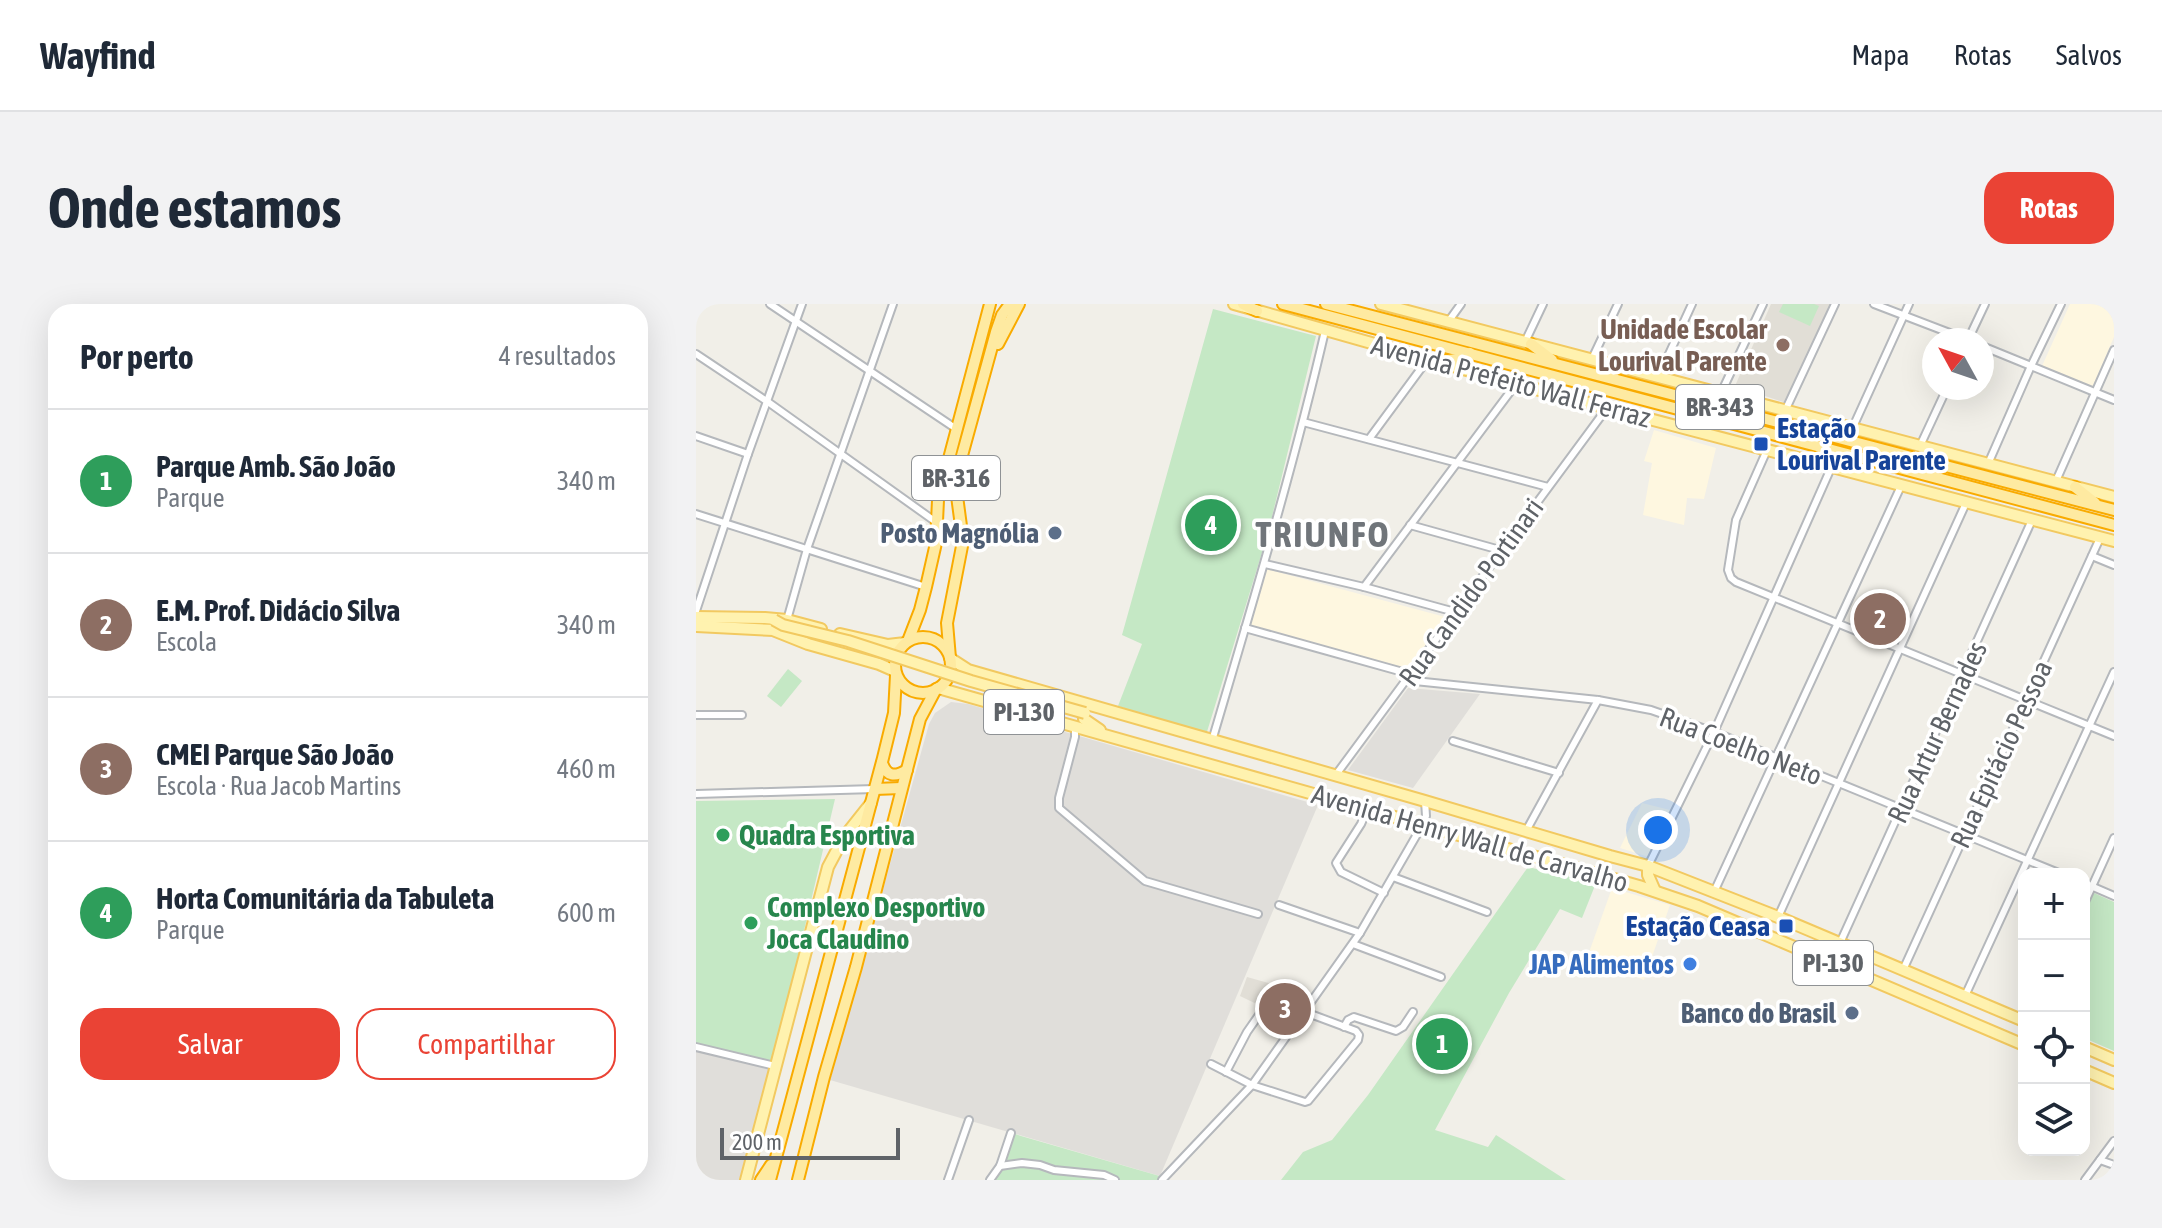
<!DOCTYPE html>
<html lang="pt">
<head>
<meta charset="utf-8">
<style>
  :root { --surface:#fff; --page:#f2f2f3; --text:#1f2937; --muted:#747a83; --line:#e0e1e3; --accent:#ea4335 }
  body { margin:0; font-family:"Asap Condensed",sans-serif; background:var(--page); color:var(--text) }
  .controls { position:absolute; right:24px; bottom:24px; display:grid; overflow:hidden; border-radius:16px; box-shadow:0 8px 32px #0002 }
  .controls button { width:72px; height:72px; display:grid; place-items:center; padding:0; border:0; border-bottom:2px solid var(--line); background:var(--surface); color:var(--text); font:40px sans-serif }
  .compass { position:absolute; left:1226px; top:24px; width:72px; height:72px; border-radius:50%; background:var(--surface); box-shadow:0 8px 32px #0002; rotate:310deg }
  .scale { position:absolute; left:24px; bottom:20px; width:180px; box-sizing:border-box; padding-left:8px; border:4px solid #5f6368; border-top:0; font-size:22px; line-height:28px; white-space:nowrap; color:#5f6368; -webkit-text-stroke:6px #fff; paint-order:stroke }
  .you { position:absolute; left:962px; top:526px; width:28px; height:28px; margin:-20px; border:6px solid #fff; border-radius:50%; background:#1a73e8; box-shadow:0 0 0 12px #1a73e833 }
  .badge { display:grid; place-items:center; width:52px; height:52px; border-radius:50%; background:var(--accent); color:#fff; font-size:26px; font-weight:700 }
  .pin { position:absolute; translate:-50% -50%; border:4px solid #fff; box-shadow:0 2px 8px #0006 }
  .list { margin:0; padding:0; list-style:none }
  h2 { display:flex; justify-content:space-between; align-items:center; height:104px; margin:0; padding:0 32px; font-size:34px }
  h2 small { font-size:26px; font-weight:400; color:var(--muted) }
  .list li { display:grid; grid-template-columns:52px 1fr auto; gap:24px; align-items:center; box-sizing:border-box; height:144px; padding:0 32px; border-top:2px solid var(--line) }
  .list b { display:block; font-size:30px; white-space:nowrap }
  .list p { margin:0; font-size:26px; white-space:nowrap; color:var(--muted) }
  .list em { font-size:26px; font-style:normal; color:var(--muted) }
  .actions { display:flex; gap:16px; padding:24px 32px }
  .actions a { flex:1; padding:18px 0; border:2px solid var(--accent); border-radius:24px; text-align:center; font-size:28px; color:var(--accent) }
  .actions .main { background:var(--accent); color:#fff }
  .icon { flex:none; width:44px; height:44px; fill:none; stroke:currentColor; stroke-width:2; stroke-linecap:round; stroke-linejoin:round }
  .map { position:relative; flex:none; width:1418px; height:876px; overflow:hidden; border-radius:24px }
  header { display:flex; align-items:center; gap:48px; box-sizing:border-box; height:112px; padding:0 40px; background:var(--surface); border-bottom:2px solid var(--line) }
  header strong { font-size:38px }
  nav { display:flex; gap:44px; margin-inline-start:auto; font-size:28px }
  .intro { display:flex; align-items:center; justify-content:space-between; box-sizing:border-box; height:192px; padding:0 48px }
  h1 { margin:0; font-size:56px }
  .button { padding:20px 36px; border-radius:24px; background:var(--accent); color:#fff; font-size:28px; font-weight:700 }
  main { display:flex; gap:48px; padding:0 48px }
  aside { flex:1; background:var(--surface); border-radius:24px; box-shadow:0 8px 32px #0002 }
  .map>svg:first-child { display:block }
  .commercial { fill:#fef7e0 }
  .industrial { fill:#e0deda }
  .education { fill:#e1ded6 }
  .green { fill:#c5e8c5 }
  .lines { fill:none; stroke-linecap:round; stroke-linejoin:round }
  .minor-casing { stroke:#b5b8bc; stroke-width:10 }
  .primary-casing { stroke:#f2c960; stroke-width:14 }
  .trunk-casing { stroke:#f9ab00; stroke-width:14 }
  .minor { stroke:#fff; stroke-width:6 }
  .primary { stroke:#fff2af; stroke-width:10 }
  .trunk { stroke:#feeaa1; stroke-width:10 }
  .primary-bridge-casing { stroke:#f2c960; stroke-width:14; stroke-linecap:butt }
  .primary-bridge { stroke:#fff2af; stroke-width:10 }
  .education-dot { fill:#8d6e63; stroke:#fff; stroke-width:3 }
  .transit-dot { fill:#1a4fb4; stroke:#fff; stroke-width:3 }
  .service-dot { fill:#5c6f8a; stroke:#fff; stroke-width:3 }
  .leisure-dot { fill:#2e9e5b; stroke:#fff; stroke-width:3 }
  .shop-dot { fill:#3f7fe0; stroke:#fff; stroke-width:3 }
  .labels { text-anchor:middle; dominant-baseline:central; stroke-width:7; stroke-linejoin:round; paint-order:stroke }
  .shield { fill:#fff; stroke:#8f9295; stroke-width:2 }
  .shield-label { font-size:26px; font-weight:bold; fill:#5f6368 }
  .education-label { font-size:28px; font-weight:bold; fill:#785e54; stroke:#fff; text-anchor:end }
  .street-label { font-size:28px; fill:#5f6368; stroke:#fff }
  .transit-label { font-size:28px; font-weight:bold; fill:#164399; stroke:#fff; text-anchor:start }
  .service-label { font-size:28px; font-weight:bold; fill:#4e5e75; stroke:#fff; text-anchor:end }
  .leisure-label { font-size:28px; font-weight:bold; fill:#27864d; stroke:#fff; text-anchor:start }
  .shop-label { font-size:28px; font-weight:bold; fill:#366cbe; stroke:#fff; text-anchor:end }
  .district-label { font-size:36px; font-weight:bold; letter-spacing:2px; fill:#70757a; stroke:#fff }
</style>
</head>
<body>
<header>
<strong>Wayfind</strong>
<nav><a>Mapa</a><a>Rotas</a><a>Salvos</a></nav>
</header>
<div class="intro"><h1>Onde estamos</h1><a class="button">Rotas</a></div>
<main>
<aside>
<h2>Por perto<small>4 resultados</small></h2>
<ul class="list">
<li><span class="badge" style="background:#2e9e5b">1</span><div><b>Parque Amb. São João</b><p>Parque</p></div><em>340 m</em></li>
<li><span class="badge" style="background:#8d6e63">2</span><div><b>E.M. Prof. Didácio Silva</b><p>Escola</p></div><em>340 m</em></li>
<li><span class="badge" style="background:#8d6e63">3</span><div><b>CMEI Parque São João</b><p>Escola · Rua Jacob Martins</p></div><em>460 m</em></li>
<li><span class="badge" style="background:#2e9e5b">4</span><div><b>Horta Comunitária da Tabuleta</b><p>Parque</p></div><em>600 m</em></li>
</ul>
<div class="actions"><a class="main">Salvar</a><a>Compartilhar</a></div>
</aside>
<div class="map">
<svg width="1418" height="876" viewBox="0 0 1418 876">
  <rect width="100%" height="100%" fill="#f1efe8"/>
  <!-- commercial -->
  <g class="commercial">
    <polygon points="1374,0 1408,0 1418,4 1418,33 1396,84 1346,62"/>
    <polygon points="958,126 1020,144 1008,195 991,194 988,221 947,211 956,159 948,157"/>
    <polygon points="570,265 753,314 714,366 554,323"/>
    <polygon points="946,499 974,506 953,553 924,544"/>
    <polygon points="916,584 974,601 948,676 891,654"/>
  </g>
  <!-- industrial -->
  <g class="industrial">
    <polygon points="712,384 784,390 717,484 652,466"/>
    <polygon points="255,398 272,400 622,501 464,872 134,776 233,420 239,409"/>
    <polygon points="0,740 77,758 43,876 0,876"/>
  </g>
  <!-- education -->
  <g class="education">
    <polygon points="1075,0 1136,0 1090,99 1039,82"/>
    <polygon points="1163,294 1214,314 1203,338 1154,316"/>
    <polygon points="551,673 616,691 598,718 544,692"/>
  </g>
  <!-- green -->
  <g class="green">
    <polygon points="1087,0 1118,0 1123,2 1114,22 1083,8"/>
    <polygon points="517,5 620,32 572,229 510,431 422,402 446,340 426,331"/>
    <polygon points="92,365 106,377 85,403 71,392"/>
    <polygon points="139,495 77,758 0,740 0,497"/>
    <polygon points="832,563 900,579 886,614 864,605 813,689 739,826 792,843 800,831 870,876 585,876 607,848 636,836 672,791"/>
    <polygon points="1398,589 1418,598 1418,747 1388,734 1388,610"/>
    <polygon points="316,829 325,832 467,873 464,876 296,876"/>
  </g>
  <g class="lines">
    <!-- minor casing -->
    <g class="minor-casing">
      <g id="minor">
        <polyline points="74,0 262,126"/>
        <polyline points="1178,0 1272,36"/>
        <polyline points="752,18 765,0"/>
        <polyline points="1272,36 1289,0"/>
        <polyline points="829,38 847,0"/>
        <polyline points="1286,42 1418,96"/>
        <polyline points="0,50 72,98 240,218"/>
        <polyline points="896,55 922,0"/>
        <polyline points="967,63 996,0"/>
        <polyline points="1025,89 1067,0"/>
        <polyline points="1089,107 1139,0"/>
        <polyline points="607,118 852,183"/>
        <polyline points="1157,123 1213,0"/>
        <polyline points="0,132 52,150"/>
        <polyline points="673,135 732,55"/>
        <polyline points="1224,142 1251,84"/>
        <polyline points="1071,146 1040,216 1032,266 1035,274 1040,278 1418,432"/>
        <polyline points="1292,160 1335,62 1365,0"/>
        <polyline points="1360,177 1418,46"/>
        <polyline points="0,210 230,283"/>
        <polyline points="714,221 804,246"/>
        <polyline points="1396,252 1418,261"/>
        <polyline points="569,260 668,283 759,308"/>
        <polyline points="668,283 820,80"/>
        <polyline points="0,307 52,150 106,0"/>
        <polyline points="91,316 111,245 197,0"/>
        <polyline points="549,324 714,370"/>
        <polyline points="709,376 902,396 955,406 1018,428 1365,570"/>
        <polyline points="0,411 46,411"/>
        <polyline points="379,422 379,433 363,494 363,504 449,577 562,610"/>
        <path d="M516 437C556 301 597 165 629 27"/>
        <polyline points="757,437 863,469"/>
        <polyline points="639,472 911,104"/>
        <polyline points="0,490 179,485"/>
        <polyline points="671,506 665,520 640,559 645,568 688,589"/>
        <polyline points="830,527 902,396"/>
        <polyline points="952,562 1018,428 1135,164"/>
        <polyline points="697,573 791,608"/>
        <polyline points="1388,579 1418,592"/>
        <polyline points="1018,588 1205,182"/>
        <polyline points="1388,600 1418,534"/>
        <polyline points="583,601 664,629"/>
        <polyline points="1082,613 1270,199"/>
        <polyline points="1144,639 1336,216"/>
        <polyline points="657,640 745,673"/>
        <polyline points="1207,666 1404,234"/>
        <polyline points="1269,692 1418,368"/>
        <polyline points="648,723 652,716 658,713 700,727 707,723 717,708"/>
        <polyline points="0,743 79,762"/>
        <polyline points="515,760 556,781 609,798 612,797 662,736 663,731 660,727 609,708"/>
        <polyline points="530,768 551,728 565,708 574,708 600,720"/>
        <polyline points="1404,856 1418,861"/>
        <polyline points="304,862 326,859 344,861 358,866 408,871 419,876"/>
        <polyline points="252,876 273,816"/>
        <polyline points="294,876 304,862 315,829"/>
        <polyline points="466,876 556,781 664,629 727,520 730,512 729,497"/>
        <polyline points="1389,876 1418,837"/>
      </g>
    </g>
    <!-- primary casing -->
    <g class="primary-casing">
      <g id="primary">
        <polyline points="538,0 820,80 1418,237"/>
        <path d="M685 0C930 63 1174 128 1418 193"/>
        <polyline points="0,313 69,314 91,316 125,325"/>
        <polyline points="0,322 77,326 112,340 183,360 199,367"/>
        <polyline points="144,330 192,341 209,339"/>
        <polyline points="255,355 272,366 729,497 914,552 952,562 1082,613 1328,717"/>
        <polyline points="242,384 943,582 1002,602 1328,741"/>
        <polyline points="388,415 404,426"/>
        <polyline points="952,562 952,571 959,587"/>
        <polyline points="1388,743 1418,756"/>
        <polyline points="1388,766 1418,779"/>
        <polyline points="50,876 132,563 148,533 175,499"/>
      </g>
    </g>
    <!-- trunk casing -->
    <g class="trunk-casing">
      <g id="trunk">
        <polyline points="547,0 561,7"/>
        <polyline points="587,0 1418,221"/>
        <polyline points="630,0 1418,206"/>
        <polyline points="302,40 323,0"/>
        <polyline points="835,40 856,56"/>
        <polyline points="741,57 763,55 774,49"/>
        <polyline points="1379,183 1399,199"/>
        <circle cx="227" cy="361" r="28"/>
        <polyline points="212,337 224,306 230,283 240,239 242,196 294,0"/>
        <polyline points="254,354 251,319 267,237 259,177 300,28 306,11 314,0"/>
        <path d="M186 459C191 473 199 473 211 466"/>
        <polyline points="179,485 205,484"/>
        <polyline points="65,876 75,861"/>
        <polyline points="74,876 187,454 198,409 200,371"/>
        <polyline points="102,876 128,773 160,663 224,415 240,385"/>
      </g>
    </g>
    <!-- minor -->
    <use href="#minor" class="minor"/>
    <!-- primary -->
    <use href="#primary" class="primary"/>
    <!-- trunk -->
    <use href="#trunk" class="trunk"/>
    <!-- primary-bridge casing -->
    <g class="primary-bridge-casing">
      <polyline id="primary-bridge" points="78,316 87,321 152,337 275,377 389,409"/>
    </g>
    <!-- primary-bridge -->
    <use href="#primary-bridge" class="primary-bridge"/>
  </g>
  <!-- markers -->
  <circle class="education-dot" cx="1087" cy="41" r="8"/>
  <g class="transit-dot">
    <rect x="1057" y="132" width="16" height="16" rx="4"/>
    <rect x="1082" y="614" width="16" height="16" rx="4"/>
  </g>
  <g class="service-dot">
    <circle cx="359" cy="229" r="8"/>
    <circle cx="1156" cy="709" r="8"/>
  </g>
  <g class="leisure-dot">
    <circle cx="27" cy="531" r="8"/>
    <circle cx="55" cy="619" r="8"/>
  </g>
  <circle class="shop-dot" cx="994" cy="660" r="8"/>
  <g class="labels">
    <!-- shield labels -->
    <g class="shield">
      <rect x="980" y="81" width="88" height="44" rx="6"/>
      <rect x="216" y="152" width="88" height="44" rx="6"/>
      <rect x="288" y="386" width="80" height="44" rx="6"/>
      <rect x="1097" y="637" width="80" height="44" rx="6"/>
    </g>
    <g class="shield-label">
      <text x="1024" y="103">BR-343</text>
      <text x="260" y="174">BR-316</text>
      <text x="328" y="408">PI-130</text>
      <text x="1137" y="659">PI-130</text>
    </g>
    <!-- education labels -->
    <g class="education-label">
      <text x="1071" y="25">Unidade Escolar<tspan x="1071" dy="32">Lourival Parente</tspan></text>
    </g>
    <!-- street labels -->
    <g class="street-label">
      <text transform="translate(815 77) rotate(15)">Avenida Prefeito Wall Ferraz</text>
      <text transform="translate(775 288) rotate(-54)">Rua Candido Portinari</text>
      <text transform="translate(1241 428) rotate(-65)">Rua Artur Bernades</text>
      <text transform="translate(1045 442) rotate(21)">Rua Coelho Neto</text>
      <text transform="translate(1305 450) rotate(-65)">Rua Epitácio Pessoa</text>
      <text transform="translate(774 534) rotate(16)">Avenida Henry Wall de Carvalho</text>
    </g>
    <!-- transit labels -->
    <g class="transit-label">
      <text x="1081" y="124">Estação<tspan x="1081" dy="32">Lourival Parente</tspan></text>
      <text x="1074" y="622" text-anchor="end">Estação Ceasa</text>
    </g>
    <!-- service labels -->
    <g class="service-label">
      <text x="343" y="229">Posto Magnólia</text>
      <text x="1140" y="709">Banco do Brasil</text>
    </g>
    <!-- leisure labels -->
    <g class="leisure-label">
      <text x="43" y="531">Quadra Esportiva</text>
      <text x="71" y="603">Complexo Desportivo<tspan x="71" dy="32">Joca Claudino</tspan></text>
    </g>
    <!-- shop labels -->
    <g class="shop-label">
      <text x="978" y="660">JAP Alimentos</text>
    </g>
    <!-- district labels -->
    <g class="district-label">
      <text x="627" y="230">TRIUNFO</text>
    </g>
  </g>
</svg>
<div class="controls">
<button>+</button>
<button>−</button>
<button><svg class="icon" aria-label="locate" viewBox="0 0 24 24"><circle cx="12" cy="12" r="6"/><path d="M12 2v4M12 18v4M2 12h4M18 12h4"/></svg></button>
<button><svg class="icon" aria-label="layers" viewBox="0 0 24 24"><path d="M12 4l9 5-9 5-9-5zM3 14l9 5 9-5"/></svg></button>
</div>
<svg class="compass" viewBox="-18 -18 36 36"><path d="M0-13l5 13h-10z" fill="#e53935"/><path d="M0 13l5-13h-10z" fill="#747a83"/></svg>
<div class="scale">200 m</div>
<div class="you"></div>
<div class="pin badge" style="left:746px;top:740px;background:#2e9e5b">1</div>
<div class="pin badge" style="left:1184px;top:315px;background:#8d6e63">2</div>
<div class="pin badge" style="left:589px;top:705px;background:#8d6e63">3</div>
<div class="pin badge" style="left:515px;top:221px;background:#2e9e5b">4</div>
</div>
</main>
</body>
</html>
